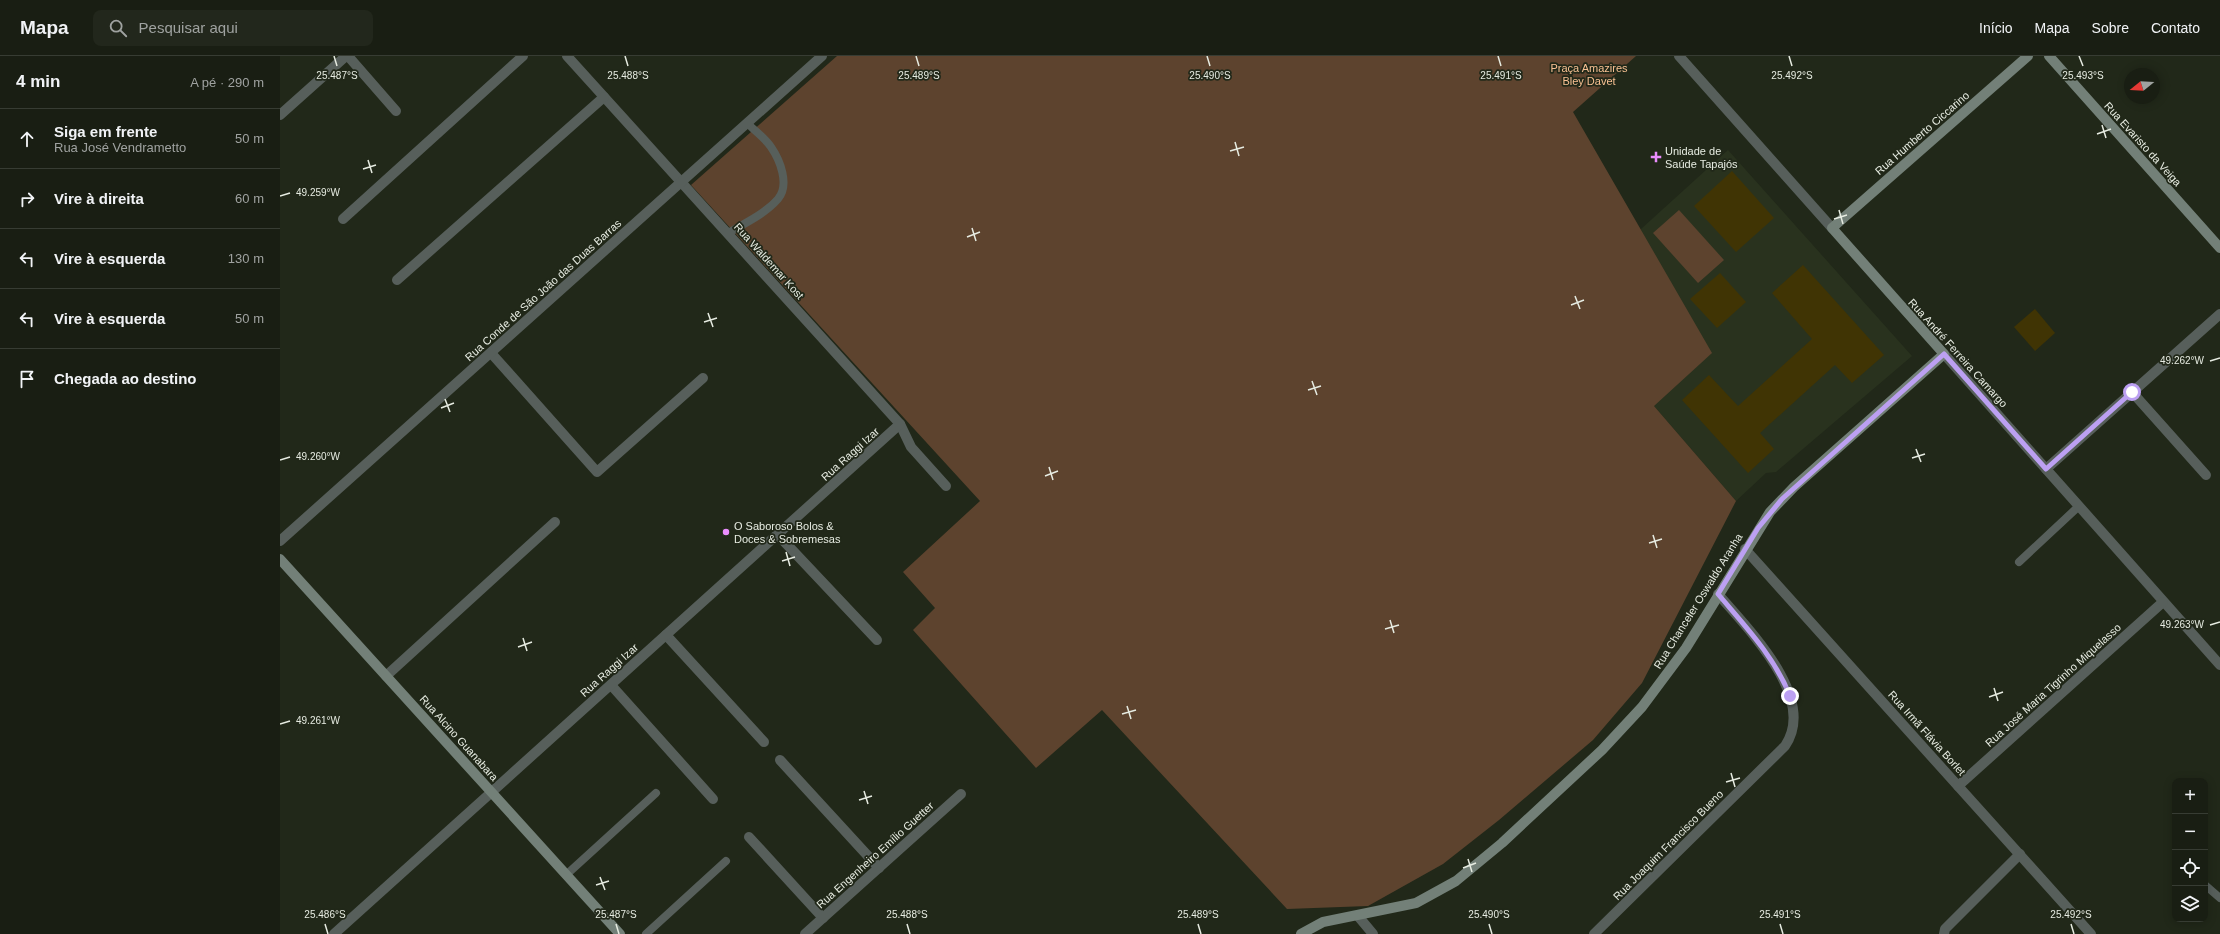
<!DOCTYPE html>
<html lang="pt">
<head>
<meta charset="utf-8">
<style>
  :root { --surface:#191e13; --page:#22271c; --text:#f1f3f6; --muted:#9fa2a0; --line:#373c33 }
  body { margin:0; font-family:Arial,sans-serif; background:var(--page); color:var(--text) }
  .controls { position:absolute; right:12px; bottom:12px; display:grid; overflow:hidden; border-radius:8px; box-shadow:0 2px 10px #0003 }
  .controls button { width:36px; height:36px; display:grid; place-items:center; padding:0; border:0; border-bottom:1px solid var(--line); background:var(--surface); color:var(--text); font:20px sans-serif }
  .compass { position:absolute; left:1844px; top:12px; width:36px; height:36px; border-radius:50%; background:var(--surface); box-shadow:0 2px 10px #0003; rotate:252deg }
  .stop { position:absolute; width:12px; height:12px; margin:-9px; border:3px solid #bca0f2; border-radius:50%; background:#fff }
  .stop.end { background:#bca0f2; border-color:#fff; box-shadow:0 1px 4px #0008 }
  .list { margin:0; padding:0; list-style:none }
  h2 { display:flex; justify-content:space-between; align-items:center; height:52px; margin:0; padding:0 16px; font-size:17px }
  h2 small { font-size:13px; font-weight:400; color:var(--muted) }
  .list li { display:grid; grid-template-columns:26px 1fr auto; gap:12px; align-items:center; box-sizing:border-box; height:60px; padding:0 16px; border-top:1px solid var(--line) }
  .list b { display:block; font-size:15px; white-space:nowrap }
  .list p { margin:0; font-size:13px; white-space:nowrap; color:var(--muted) }
  .list em { font-size:13px; font-style:normal; color:var(--muted) }
  .icon { flex:none; width:22px; height:22px; fill:none; stroke:currentColor; stroke-width:2; stroke-linecap:round; stroke-linejoin:round }
  .map { position:relative; flex:none; width:1940px; height:878px; overflow:hidden }
  header { display:flex; align-items:center; gap:24px; box-sizing:border-box; height:56px; padding:0 20px; background:var(--surface); border-bottom:1px solid var(--line) }
  header strong { font-size:19px }
  nav { display:flex; gap:22px; margin-inline-start:auto; font-size:14px }
  .search { width:280px; height:36px; background:var(--page); display:flex; align-items:center; gap:10px; box-sizing:border-box; padding:0 14px; border-radius:8px; color:var(--muted); font-size:15px }
  main { display:flex }
  aside { flex:1; background:var(--surface) }
  .map>svg:first-child { display:block }
  .built { fill:#29321e }
  .green { fill:#5d432e }
  .building { fill:#403404 }
  .lines { fill:none; stroke-linecap:round; stroke-linejoin:round }
  .lane { stroke:#575f5b; stroke-width:8 }
  .street { stroke:#575f5b; stroke-width:10 }
  .secondary { stroke:#738078; stroke-width:10 }
  .route { stroke:#bca0f2; stroke-width:5 }
  .ticks { fill:none; stroke:#e6ebe1; stroke-width:1.5 }
  .poi-dot { fill:#ea8dfd; stroke:#212819; stroke-width:1.5 }
  .labels { text-anchor:middle; dominant-baseline:central; stroke-width:3.5; stroke-linejoin:round; paint-order:stroke }
  .park-label { font-size:11px; fill:#f8c193; stroke:#212819 }
  .street-label { font-size:11px; fill:#e6ebe1; stroke:#212819 }
  .poi-label { font-size:11px; fill:#e6ebe1; stroke:#212819; text-anchor:start }
  .ticks-label { font-size:10px; text-anchor:middle; fill:#e6ebe1; stroke:#212819; stroke-width:3.5; stroke-linejoin:round; paint-order:stroke }
</style>
</head>
<body>
<header>
<strong>Mapa</strong>
<div class="search"><svg class="icon" aria-label="search" viewBox="0 0 24 24"><circle cx="10" cy="10" r="6"/><path d="M15 15l6 6"/></svg>Pesquisar aqui</div>
<nav><a>Início</a><a>Mapa</a><a>Sobre</a><a>Contato</a></nav>
</header>
<main>
<aside>
<h2>4 min<small>A pé · 290 m</small></h2>
<ul class="list">
<li><svg class="icon" aria-label="ahead" viewBox="0 0 24 24"><path d="M12 20V5M6 11l6-6 6 6"/></svg><div><b>Siga em frente</b><p>Rua José Vendrametto</p></div><em>50 m</em></li>
<li><svg class="icon" aria-label="right" viewBox="0 0 24 24"><path d="M7 20v-9h11M14 6l5 5-5 5"/></svg><div><b>Vire à direita</b></div><em>60 m</em></li>
<li><svg class="icon" aria-label="left" viewBox="0 0 24 24"><path d="M17 20v-9H6M10 6l-5 5 5 5"/></svg><div><b>Vire à esquerda</b></div><em>130 m</em></li>
<li><svg class="icon" aria-label="left" viewBox="0 0 24 24"><path d="M17 20v-9H6M10 6l-5 5 5 5"/></svg><div><b>Vire à esquerda</b></div><em>50 m</em></li>
<li><svg class="icon" aria-label="arrive" viewBox="0 0 24 24"><path d="M6 21V4h12l-3 4 3 4H6"/></svg><div><b>Chegada ao destino</b></div></li>
</ul>
</aside>
<div class="map">
<svg width="1940" height="878" viewBox="0 0 1940 878">
  <rect width="100%" height="100%" fill="#212819"/>
  <!-- built -->
  <polygon class="built" points="1448,94 1632,300 1496,416 1486,417 1456,445 1374,350 1361,173"/>
  <!-- green -->
  <g class="green">
    <polygon points="557,0 1356,0 1293,56 1432,297 1374,350 1456,445 1362,627 1313,684 1219,764 1163,808 1088,850 1007,853 822,654 756,712 633,574 655,552 623,516 700,445 411,129"/>
    <polygon points="1399,154 1444,204 1418,227 1373,177"/>
  </g>
  <!-- building -->
  <g class="building">
    <polygon points="1452,115 1494,162 1456,196 1414,150"/>
    <polygon points="1523,209 1604,299 1572,327 1555,309 1480,377 1494,393 1468,417 1402,344 1429,319 1458,350 1532,283 1492,237"/>
    <polygon points="1440,217 1466,246 1437,272 1410,243"/>
    <polygon points="1755,253 1775,277 1755,295 1734,271"/>
  </g>
  <g class="lines">
    <!-- lane -->
    <g class="lane">
      <path d="M448 177C465 167 485 158 498 143 510 129 500 104 491 91 485 82 475 75 467 67"/>
      <polyline points="1739,506 1799,450"/>
      <polyline points="286,819 376,737"/>
      <polyline points="1925,829 1940,842"/>
      <polyline points="366,878 446,805"/>
    </g>
    <!-- street -->
    <g class="street">
      <polyline points="68,0 116,55"/>
      <polyline points="287,0 620,368 631,391 666,430"/>
      <polyline points="1399,0 1552,172"/>
      <polyline points="0,59 66,0"/>
      <polyline points="63,163 243,0"/>
      <polyline points="117,224 324,41"/>
      <polyline points="211,297 317,416 423,322"/>
      <polyline points="1664,298 1940,609"/>
      <polyline points="1852,336 1926,419"/>
      <polyline points="1766,413 1940,258"/>
      <polyline points="498,479 597,584"/>
      <polyline points="0,485 542,0"/>
      <polyline points="1465,493 1811,878"/>
      <polyline points="386,579 484,686"/>
      <polyline points="106,620 275,466"/>
      <polyline points="331,629 433,743"/>
      <polyline points="500,704 599,812"/>
      <polyline points="1678,730 1883,546"/>
      <polyline points="469,781 543,862"/>
      <polyline points="1078,860 1093,878"/>
      <polyline points="54,878 620,368"/>
      <polyline points="525,878 681,738"/>
      <path d="M1314 878 1505 690C1538 642 1468 573 1438 538"/>
      <polyline points="1664,878 1665,873 1740,798"/>
    </g>
    <!-- secondary -->
    <g class="secondary">
      <polyline points="1769,0 1940,192"/>
      <polyline points="0,503 340,878"/>
      <polyline points="1021,878 1043,866 1136,847 1176,825 1222,787 1322,694 1362,651 1406,592 1490,456 1514,431 1664,298 1552,172 1748,0"/>
    </g>
  </g>
  <g class="lines">
    <!-- route -->
    <path class="route" d="M1510 640C1494 600 1465 570 1438 538L1478 472 1502 443 1664 298 1766 413 1852 336"/>
  </g>
  <!-- ticks -->
  <path class="ticks" d="M54 0 57 10M345 0 348 10M636 0 639 10M927 0 930 10M1218 0 1221 10M1509 0 1512 10M1799 0 1803 10M1822 69 1826 82M1817 78 1831 73M955 86 959 100M950 95 964 91M88 104 92 117M83 113 96 109M0 140 10 137M1559 154 1563 168M1554 163 1567 159M692 172 696 185M687 181 700 176M1295 240 1300 253M1291 249 1304 244M428 257 433 271M424 266 437 262M1930 305 1940 302M1032 325 1037 339M1028 334 1041 330M165 343 170 356M161 352 174 347M1636 393 1641 406M1632 402 1645 398M0 404 10 401M769 411 773 424M765 420 778 415M1373 479 1377 492M1369 487 1382 483M506 496 510 510M502 505 515 501M1110 564 1114 577M1930 569 1940 566M1105 573 1119 569M243 582 247 595M238 591 252 586M1714 632 1718 645M1709 641 1723 636M847 650 851 663M842 658 856 654M0 668 10 665M1451 717 1455 731M1446 726 1460 722M584 735 588 748M579 744 592 740M1188 803 1192 816M1183 812 1196 807M320 821 325 834M316 829 329 825M45 868 48 878M336 868 339 878M627 868 630 878M918 868 921 878M1209 868 1212 878M1500 868 1503 878M1791 868 1794 878"/>
  <!-- markers -->
  <g class="poi-dot">
    <path d="M1374 95h4v4h4v4h-4v4h-4v-4h-4v-4h4z"/>
    <circle cx="446" cy="476" r="4"/>
  </g>
  <g class="labels">
    <!-- park labels -->
    <g class="park-label">
      <text x="1309" y="12">Praça Amazires<tspan x="1309" dy="13">Bley Davet</tspan></text>
    </g>
    <!-- street labels -->
    <g class="street-label">
      <text transform="translate(1642 77) rotate(-41)">Rua Humberto Ciccarino</text>
      <text transform="translate(1863 88) rotate(48)">Rua Evaristo da Veiga</text>
      <text transform="translate(489 205) rotate(48)">Rua Waldemar Kost</text>
      <text transform="translate(263 234) rotate(-42)">Rua Conde de São João das Duas Barras</text>
      <text transform="translate(1678 297) rotate(48)">Rua André Ferreira Camargo</text>
      <text transform="translate(570 398) rotate(-42)">Rua Raggi Izar</text>
      <text transform="translate(1418 545) rotate(-58)">Rua Chanceler Oswaldo Aranha</text>
      <text transform="translate(329 614) rotate(-42)">Rua Raggi Izar</text>
      <text transform="translate(1773 629) rotate(-42)">Rua José Maria Tigrinho Miquelasso</text>
      <text transform="translate(1647 677) rotate(48)">Rua Irmã Flávia Borlet</text>
      <text transform="translate(179 682) rotate(48)">Rua Alcino Guanabara</text>
      <text transform="translate(1388 789) rotate(-45)">Rua Joaquim Francisco Bueno</text>
      <text transform="translate(595 799) rotate(-42)">Rua Engenheiro Emílio Guetter</text>
    </g>
    <!-- poi labels -->
    <g class="poi-label">
      <text x="1385" y="95">Unidade de<tspan x="1385" dy="13">Saúde Tapajós</tspan></text>
      <text x="454" y="470">O Saboroso Bolos &amp;<tspan x="454" dy="13">Doces &amp; Sobremesas</tspan></text>
    </g>
  </g>
  <g class="ticks-label">
    <text x="57" y="23">25.487°S</text>
    <text x="348" y="23">25.488°S</text>
    <text x="639" y="23">25.489°S</text>
    <text x="930" y="23">25.490°S</text>
    <text x="1221" y="23">25.491°S</text>
    <text x="1512" y="23">25.492°S</text>
    <text x="1803" y="23">25.493°S</text>
    <text x="38" y="140">49.259°W</text>
    <text x="1902" y="308">49.262°W</text>
    <text x="38" y="404">49.260°W</text>
    <text x="1902" y="572">49.263°W</text>
    <text x="38" y="668">49.261°W</text>
    <text x="45" y="862">25.486°S</text>
    <text x="336" y="862">25.487°S</text>
    <text x="627" y="862">25.488°S</text>
    <text x="918" y="862">25.489°S</text>
    <text x="1209" y="862">25.490°S</text>
    <text x="1500" y="862">25.491°S</text>
    <text x="1791" y="862">25.492°S</text>
  </g>
</svg>
<div class="controls">
<button>+</button>
<button>−</button>
<button><svg class="icon" aria-label="locate" viewBox="0 0 24 24"><circle cx="12" cy="12" r="6"/><path d="M12 2v4M12 18v4M2 12h4M18 12h4"/></svg></button>
<button><svg class="icon" aria-label="layers" viewBox="0 0 24 24"><path d="M12 4l9 5-9 5-9-5zM3 14l9 5 9-5"/></svg></button>
</div>
<svg class="compass" viewBox="-18 -18 36 36"><path d="M0-13l5 13h-10z" fill="#e53935"/><path d="M0 13l5-13h-10z" fill="#9fa2a0"/></svg>
<div class="stop" style="left:1852px;top:336px"></div>
<div class="stop end" style="left:1510px;top:640px"></div>
</div>
</main>
</body>
</html>
